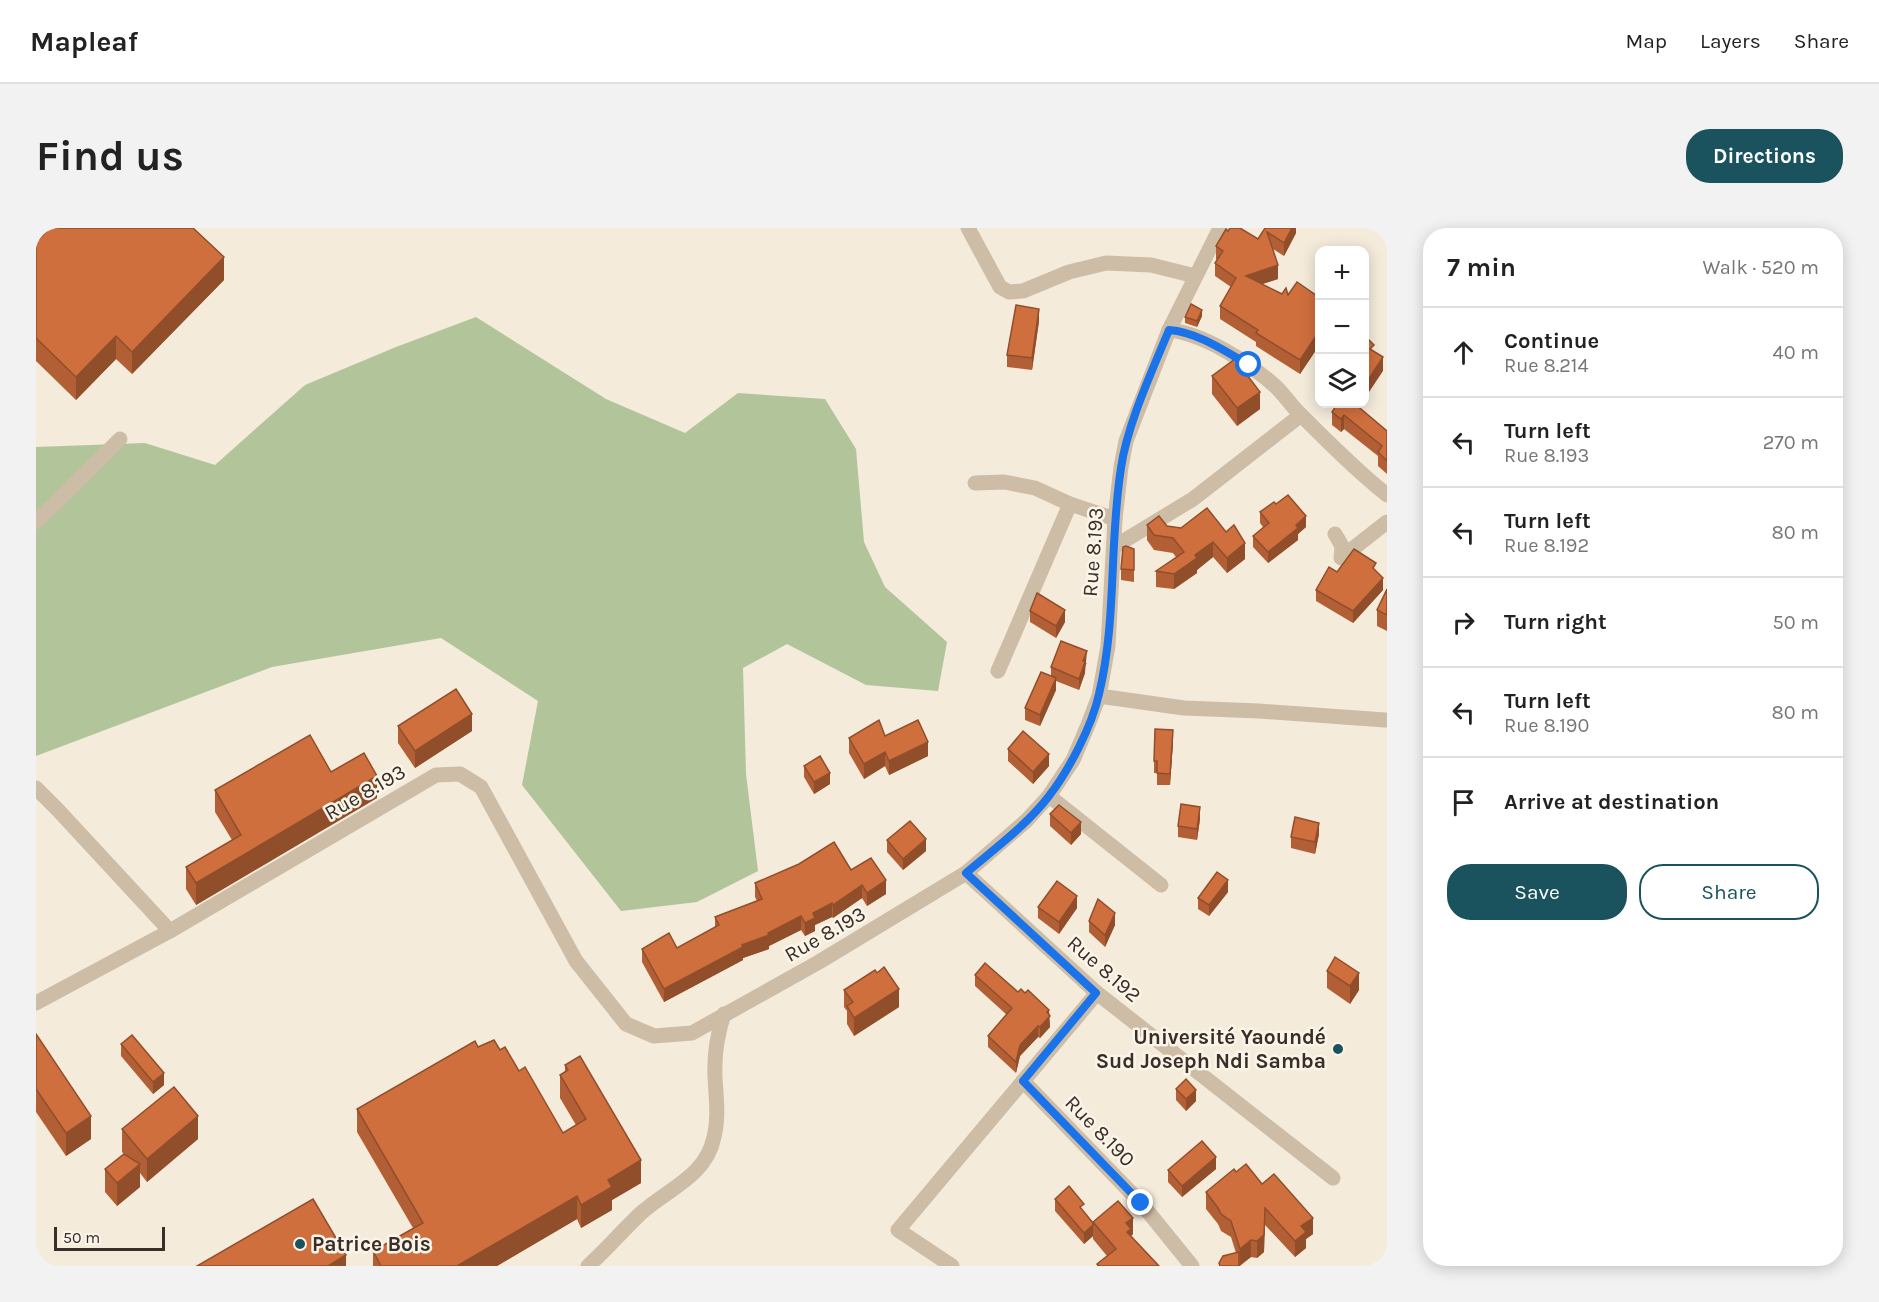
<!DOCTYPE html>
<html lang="en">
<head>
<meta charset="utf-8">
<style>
  :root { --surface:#fff; --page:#f2f2f2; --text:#222; --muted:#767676; --line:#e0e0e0; --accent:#1a525e }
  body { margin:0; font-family:Karla,sans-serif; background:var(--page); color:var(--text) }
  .controls { position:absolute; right:18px; top:18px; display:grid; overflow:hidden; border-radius:12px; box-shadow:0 3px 15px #0003 }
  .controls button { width:54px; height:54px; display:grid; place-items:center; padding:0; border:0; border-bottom:2px solid var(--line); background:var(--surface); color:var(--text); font:30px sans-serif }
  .scale { position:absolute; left:18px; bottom:15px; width:111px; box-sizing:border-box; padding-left:6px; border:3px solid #392f28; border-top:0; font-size:16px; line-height:21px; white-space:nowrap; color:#392f28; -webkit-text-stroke:4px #fbf4e8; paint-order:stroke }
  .stop { position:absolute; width:18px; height:18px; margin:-14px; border:4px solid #1a73e8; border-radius:50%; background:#fff }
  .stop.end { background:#1a73e8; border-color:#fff; box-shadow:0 2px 6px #0008 }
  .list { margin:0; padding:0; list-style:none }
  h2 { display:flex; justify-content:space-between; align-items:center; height:78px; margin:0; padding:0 24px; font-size:26px }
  h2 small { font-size:20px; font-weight:400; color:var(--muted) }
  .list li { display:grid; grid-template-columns:39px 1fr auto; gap:18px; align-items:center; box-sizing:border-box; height:90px; padding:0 24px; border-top:2px solid var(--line) }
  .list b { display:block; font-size:22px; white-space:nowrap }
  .list p { margin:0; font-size:20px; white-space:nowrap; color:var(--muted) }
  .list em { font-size:20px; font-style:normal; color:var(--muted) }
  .actions { display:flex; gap:12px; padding:18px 24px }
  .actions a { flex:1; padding:14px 0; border:2px solid var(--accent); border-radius:24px; text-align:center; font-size:21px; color:var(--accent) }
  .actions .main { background:var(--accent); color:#fff }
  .icon { flex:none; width:33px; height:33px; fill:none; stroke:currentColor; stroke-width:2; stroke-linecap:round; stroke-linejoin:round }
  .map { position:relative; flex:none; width:1351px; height:1038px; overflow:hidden; border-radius:24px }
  header { display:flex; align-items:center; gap:36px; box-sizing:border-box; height:84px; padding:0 30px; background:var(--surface); border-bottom:2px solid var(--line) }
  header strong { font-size:28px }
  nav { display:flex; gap:33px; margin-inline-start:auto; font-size:21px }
  .intro { display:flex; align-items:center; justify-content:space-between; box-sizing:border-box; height:144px; padding:0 36px }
  h1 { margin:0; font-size:42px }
  .button { padding:15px 27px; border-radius:24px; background:var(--accent); color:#fff; font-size:21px; font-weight:700 }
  main { display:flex; gap:36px; padding:0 36px }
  aside { flex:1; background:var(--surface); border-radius:24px; box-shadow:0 3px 15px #0003 }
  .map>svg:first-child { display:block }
  .green { fill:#b2c49a }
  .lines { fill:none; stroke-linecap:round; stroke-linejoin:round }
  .street { stroke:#cdbca6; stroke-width:15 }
  .wall { fill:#b25f35 }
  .shaded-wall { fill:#914e2b }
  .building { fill:#cf6f3e; stroke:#914e2b; stroke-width:1.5 }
  .route { stroke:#1a73e8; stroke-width:8 }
  .poi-dot { fill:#1a525e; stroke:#fbf4e8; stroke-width:2 }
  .labels { text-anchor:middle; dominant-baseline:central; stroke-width:5; stroke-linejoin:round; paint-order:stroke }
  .street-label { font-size:21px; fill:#392f28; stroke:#fbf4e8 }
  .poi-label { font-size:21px; font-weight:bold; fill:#392f28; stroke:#fbf4e8; text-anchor:end }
</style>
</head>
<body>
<header>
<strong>Mapleaf</strong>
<nav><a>Map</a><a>Layers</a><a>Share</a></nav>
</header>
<div class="intro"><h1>Find us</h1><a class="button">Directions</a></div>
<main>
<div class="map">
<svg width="1351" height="1038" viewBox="0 0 1351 1038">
  <rect width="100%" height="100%" fill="#f4ebdb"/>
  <!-- green -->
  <polygon class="green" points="440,89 570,171 649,205 702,165 789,171 820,221 828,314 849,359 911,414 902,463 830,457 751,416 707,440 710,546 722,643 661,674 585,683 486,557 502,473 405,410 236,439 0,528 0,219 109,215 179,237 269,157 360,119"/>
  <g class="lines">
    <!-- street -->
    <g class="street">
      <polyline points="932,0 964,59 973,64 987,63 1033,44 1070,35 1115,37 1159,48"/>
      <path d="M1133 102C1167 105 1213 135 1238 157 1248 166 1256 179 1266 188 1293 215 1321 243 1351 267"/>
      <polyline points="939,255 968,254 999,260 1034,276 1079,291"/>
      <polyline points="0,294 84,211"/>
      <polyline points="1299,306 1306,318 1305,330 1351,294"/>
      <polyline points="1078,319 1157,271 1265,187"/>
      <polyline points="962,443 1034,276"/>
      <polyline points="1063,468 1148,480 1223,483 1349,492"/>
      <polyline points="0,560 22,582 134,703"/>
      <polyline points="1013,568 1125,657"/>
      <polyline points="930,645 1061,765 1297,950"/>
      <polyline points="0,775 134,703 400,547 424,546 445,559 540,733 590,796 618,808 656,805 783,734 930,645 990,593 1013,568 1037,532 1052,497 1063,468 1072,418 1079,291 1085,239 1090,213 1133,102 1184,0"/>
      <polyline points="987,853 1105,975 1156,1038"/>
      <path d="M552 1038C570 1022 586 1003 604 986 631 961 670 949 678 909 683 889 680 869 679 849 678 827 681 807 688 786"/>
      <polyline points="916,1038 862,1002 1061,765"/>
    </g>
  </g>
  <!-- wall -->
  <g class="wall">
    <polygon points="1229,0 1260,0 1260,5 1248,28 1237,21 1242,51 1226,56 1246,66 1284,70 1284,116 1264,146 1220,118 1220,114 1184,91 1184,78 1195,59 1179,48 1179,35 1181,32 1180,31 1180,18 1192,3 1222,11"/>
    <polygon points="0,14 188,52 96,146 80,131 40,172 0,133"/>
    <polygon points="1166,88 1161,99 1149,95 1149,89"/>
    <polygon points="1003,93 996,142 971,139 971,127"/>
    <polygon points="1176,148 1224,181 1201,198 1176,166"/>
    <polygon points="1301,176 1325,176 1323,179 1351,203 1351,246 1342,238 1342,228 1308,201 1305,204 1296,197 1296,184"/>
    <polygon points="1240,276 1270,299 1262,306 1262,312 1232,335 1217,319 1217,308 1227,299 1224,295 1224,284"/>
    <polygon points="1171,280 1209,331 1191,345 1177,329 1161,342 1161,345 1138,361 1120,359 1120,343 1140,329 1137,325 1118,322 1111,312 1111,297 1145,300"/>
    <polygon points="1098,321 1098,354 1085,352 1085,341"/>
    <polygon points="1340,343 1347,362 1317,395 1280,373 1280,362 1301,344"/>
    <polygon points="1351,361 1351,403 1341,398 1341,382"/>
    <polygon points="994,383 1029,394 1020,410 994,394"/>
    <polygon points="1051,435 1049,438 1049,445 1043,462 1020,453 1020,462 1004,498 989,492 989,480 1015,448 1015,439"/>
    <polygon points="362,498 436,503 379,540 362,515"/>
    <polygon points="849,508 892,528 853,547 849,538 828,551 813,525 813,510"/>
    <polygon points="1137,514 1134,557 1121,557 1121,545 1118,545 1118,533"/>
    <polygon points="972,521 1013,538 997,556 972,533"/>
    <polygon points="768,538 794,556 778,566 768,549"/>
    <polygon points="295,544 341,570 160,677 150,661 150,639 196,612 179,584 179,562"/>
    <polygon points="1014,586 1045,606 1035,617 1014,598"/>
    <polygon points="1164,591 1161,612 1142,609 1142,598"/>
    <polygon points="1283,606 1279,626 1255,620 1255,609"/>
    <polygon points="851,612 890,623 867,642 851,624"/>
    <polygon points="815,642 850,666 831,678 826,670 797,690 796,689 779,697 779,703 769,708 765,702 733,718 733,721 707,730 707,732 628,774 606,734 606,721 641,720 679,699 679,689 721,673 719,669 719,655"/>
    <polygon points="1192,664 1173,688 1162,681 1162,670"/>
    <polygon points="1002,679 1041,680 1023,706 1002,690"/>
    <polygon points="1053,693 1079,697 1069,719 1053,704"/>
    <polygon points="1291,743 1323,762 1314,776 1291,760"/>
    <polygon points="841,745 863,779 818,808 811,796 811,783 808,779 808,762"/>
    <polygon points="939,747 982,764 1013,787 1014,799 1004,810 1002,809 984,828 980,845 952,819 952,808 971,787 939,758"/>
    <polygon points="0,806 55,911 30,928 0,884"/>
    <polygon points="85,816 128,857 117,866 85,828"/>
    <polygon points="442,819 464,822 483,843 527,905 540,897 524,870 524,847 529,844 529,837 605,955 576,972 576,982 545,1000 541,991 461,1038 337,1038 337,1023 377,1000 321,904 321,881"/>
    <polygon points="1140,861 1160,873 1150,883 1140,872"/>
    <polygon points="86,901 162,911 111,954 104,945 104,959 81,978 69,964 69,941 88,926 86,924"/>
    <polygon points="1180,941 1146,969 1132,954 1132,942"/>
    <polygon points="1200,944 1226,956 1277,1006 1270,1011 1270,1020 1259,1029 1229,997 1228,1024 1221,1030 1215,1029 1204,1038 1183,1038 1183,1035 1200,1025 1195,1009 1185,1003 1182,996 1170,981 1170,964"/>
    <polygon points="1019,971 1048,984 1057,995 1097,1006 1095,1008 1123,1038 1061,1038 1061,1036 1071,1028 1057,1011 1057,1008 1048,1016 1019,983"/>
  </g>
  <!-- shaded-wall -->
  <g class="shaded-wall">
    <polygon points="1254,0 1260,0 1260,5 1248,28 1248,15"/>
    <polygon points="188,29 188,52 96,146 96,124"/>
    <polygon points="1242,37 1242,51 1210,61 1210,48"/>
    <polygon points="1003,81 1003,93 996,142 996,130"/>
    <polygon points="1166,82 1166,88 1161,99 1161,93"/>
    <polygon points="1284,102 1284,116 1264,146 1264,132"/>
    <polygon points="80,108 80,131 40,172 40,149"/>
    <polygon points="1347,129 1347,143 1329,170 1329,157"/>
    <polygon points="1224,164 1224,181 1201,198 1201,180"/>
    <polygon points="1308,187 1308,201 1305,204 1305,191"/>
    <polygon points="1270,288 1270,299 1262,306 1262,312 1232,335 1232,324"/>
    <polygon points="1177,314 1177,329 1161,342 1161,345 1138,361 1138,346 1159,327"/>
    <polygon points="1209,315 1209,331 1191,345 1191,330"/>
    <polygon points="1347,350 1347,362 1317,395 1317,383"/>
    <polygon points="1029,382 1029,394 1020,410 1020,398"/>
    <polygon points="1051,423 1049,445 1043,462 1043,451 1047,433"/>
    <polygon points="1020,450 1020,462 1004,498 1004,487"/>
    <polygon points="436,486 436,503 379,540 379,523"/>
    <polygon points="1137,502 1137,514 1134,557 1134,546"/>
    <polygon points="892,514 892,528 853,547 853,533"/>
    <polygon points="849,524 849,538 828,551 828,536"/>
    <polygon points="1013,526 1013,538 997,556 997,544"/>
    <polygon points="794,545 794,556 778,566 778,554"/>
    <polygon points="341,548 341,570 160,677 160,655"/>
    <polygon points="1164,579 1164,591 1161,612 1161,601"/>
    <polygon points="1045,594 1045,606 1035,617 1035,605"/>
    <polygon points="1283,595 1283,606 1279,626 1279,614"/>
    <polygon points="890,611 890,623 867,642 867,631"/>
    <polygon points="850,652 850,666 831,678 831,665"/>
    <polygon points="1192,652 1192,664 1173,688 1173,677"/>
    <polygon points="826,657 826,670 797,690 797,677"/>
    <polygon points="1041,668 1041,680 1023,706 1023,694"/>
    <polygon points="796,675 796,689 779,697 779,703 769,708 769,695 777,685"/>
    <polygon points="1079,685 1079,697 1069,719 1069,707"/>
    <polygon points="765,688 765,702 733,718 733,721 707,730 707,732 628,774 628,761 706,717"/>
    <polygon points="1323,745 1323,762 1314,776 1314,758"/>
    <polygon points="863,761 863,779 818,808 818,790"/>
    <polygon points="1013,782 1014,799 1004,810 1004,799 1011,784"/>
    <polygon points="1002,798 1002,809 984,828 980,845 980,834 984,817"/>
    <polygon points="128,845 128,857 117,866 117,854"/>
    <polygon points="1160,862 1160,873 1150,883 1150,871"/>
    <polygon points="55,888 55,911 30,928 30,905"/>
    <polygon points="162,888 162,911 111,954 111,931"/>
    <polygon points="1180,929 1180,941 1146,969 1146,958"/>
    <polygon points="605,932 605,955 576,972 576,982 545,1000 545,977 572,952"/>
    <polygon points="104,936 104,959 81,978 81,955"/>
    <polygon points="541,968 541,991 461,1038 421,1038"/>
    <polygon points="1229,980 1228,1024 1221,1030 1221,1013"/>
    <polygon points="1097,990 1097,1006 1095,1008 1091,1020 1090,995"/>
    <polygon points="1277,990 1277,1006 1270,1011 1270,1020 1259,1029 1259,1013 1265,998"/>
    <polygon points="1057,997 1057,1008 1048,1016 1048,1005"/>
    <polygon points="1215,1012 1215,1029 1204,1037 1204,1021"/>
    <polygon points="310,1027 310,1038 292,1038"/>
  </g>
  <!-- building -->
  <g class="building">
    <polygon points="14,0 157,0 188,29 96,124 80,108 40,149 0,110 0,14"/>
    <polygon points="1194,0 1204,0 1222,11 1229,0 1256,0 1248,15 1231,4 1242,37 1210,48 1246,66 1250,60 1252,67 1261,54 1284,70 1284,102 1264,132 1220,105 1222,102 1184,78 1200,50 1179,35 1187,23 1180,18 1190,1 1192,3"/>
    <polygon points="1155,76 1166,82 1161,93 1149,89"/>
    <polygon points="980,77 1003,81 996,130 971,127"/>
    <polygon points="1329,108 1338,117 1334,121 1347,129 1329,157"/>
    <polygon points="1199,131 1224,164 1201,180 1176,148"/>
    <polygon points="1301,176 1319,176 1351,203 1351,233 1342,224 1346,218 1308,187 1305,191 1296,184"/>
    <polygon points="1252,267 1270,288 1260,297 1262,300 1232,324 1217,308 1233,295 1224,284 1238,274 1240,276"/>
    <polygon points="1171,280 1190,304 1198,297 1209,315 1191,330 1177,314 1159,327 1161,330 1138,346 1120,343 1148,324 1137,310 1118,307 1111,297 1123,288 1131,298 1145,300"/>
    <polygon points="1090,318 1098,321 1098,342 1085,341 1087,319"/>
    <polygon points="1318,321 1340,335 1337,340 1347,350 1317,383 1280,362 1293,339 1301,344"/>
    <polygon points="1351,361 1351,387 1341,382"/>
    <polygon points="1001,365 1029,382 1020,398 994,383"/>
    <polygon points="1025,413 1051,423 1047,433 1049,434 1043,451 1015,439"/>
    <polygon points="1005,444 1020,450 1004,487 989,480"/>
    <polygon points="420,461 436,486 379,523 362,498"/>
    <polygon points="843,492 849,508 882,492 892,514 853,533 849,524 828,536 813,510"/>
    <polygon points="1119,501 1137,502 1134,546 1121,545 1121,533 1118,533"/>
    <polygon points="987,503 1013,526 997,544 972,521"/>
    <polygon points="274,507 295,544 328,525 341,548 160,655 150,639 205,607 179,562"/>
    <polygon points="784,528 794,545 778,554 768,538"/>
    <polygon points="1145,576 1164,579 1161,601 1142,598"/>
    <polygon points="1023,577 1045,594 1035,605 1014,586"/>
    <polygon points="1259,589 1283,595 1279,614 1255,609"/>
    <polygon points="874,593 890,611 867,631 851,612"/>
    <polygon points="798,614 815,642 835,630 850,652 831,665 826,657 797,677 796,675 777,685 779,690 769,695 765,688 732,705 733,707 706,717 707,719 628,761 606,721 633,705 641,720 683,697 679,689 726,671 719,655 763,636"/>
    <polygon points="1181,644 1192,652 1173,677 1162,670"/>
    <polygon points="1021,653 1041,668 1023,694 1002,679"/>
    <polygon points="1062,671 1079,685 1069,707 1053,693"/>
    <polygon points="1299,729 1323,745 1314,758 1291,743"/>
    <polygon points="949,735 982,764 985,761 989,765 992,762 1013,782 1011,784 1014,788 1004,799 1002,798 984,817 980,834 952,808 976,780 939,747"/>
    <polygon points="848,739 863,761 818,790 811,778 817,774 808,762 839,742 841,745"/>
    <polygon points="0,806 55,888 30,905 0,861"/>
    <polygon points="96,807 128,845 117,854 85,816"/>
    <polygon points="458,812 464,822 469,819 483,843 489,839 527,905 550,891 524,847 532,842 529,837 544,828 605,932 572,952 576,959 545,977 541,968 421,1038 345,1038 337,1023 387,995 321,881 439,813 442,819"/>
    <polygon points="1150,851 1160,862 1150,871 1140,861"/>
    <polygon points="138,859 162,888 111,931 86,901"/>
    <polygon points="1166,913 1180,929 1146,958 1132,942"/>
    <polygon points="88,926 104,936 81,955 69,941"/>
    <polygon points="1210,936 1226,956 1238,946 1277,990 1265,998 1270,1004 1259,1013 1229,980 1228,1007 1221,1013 1215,1012 1204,1021 1195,993 1185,986 1182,980 1170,964 1198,941 1200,944"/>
    <polygon points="1033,958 1048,976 1044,979 1057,995 1057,997 1048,1005 1019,971"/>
    <polygon points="277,971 310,1027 292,1038 161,1038"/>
    <polygon points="1082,973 1097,990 1090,995 1095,1001 1091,1004 1123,1038 1063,1038 1061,1036 1080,1021 1057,994"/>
    <polygon points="1203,1024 1203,1038 1184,1038 1183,1035 1187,1028"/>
    <polygon points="1351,1029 1351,1038 1342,1038"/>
  </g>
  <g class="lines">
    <!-- route -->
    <path class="route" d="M1105 975 987 853 1060 765 930 645C958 621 990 598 1013 568 1033 542 1056 498 1063 466 1081 392 1073 315 1085 240 1091 197 1116 143 1133 102 1161 104 1189 123 1213 137"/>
  </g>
  <!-- markers -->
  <g class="poi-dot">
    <circle cx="1302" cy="821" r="6"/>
    <circle cx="264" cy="1016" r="6"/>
  </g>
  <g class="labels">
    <!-- street labels -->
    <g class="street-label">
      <text transform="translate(1057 324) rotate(-86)">Rue 8.193</text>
      <text transform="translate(329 564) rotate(-30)">Rue 8.193</text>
      <text transform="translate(789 706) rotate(-30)">Rue 8.193</text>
      <text transform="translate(1068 741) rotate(41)">Rue 8.192</text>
      <text transform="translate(1064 903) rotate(46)">Rue 8.190</text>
    </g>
    <!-- poi labels -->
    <g class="poi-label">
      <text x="1290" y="809">Université Yaoundé<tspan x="1290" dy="24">Sud Joseph Ndi Samba</tspan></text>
      <text x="276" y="1016" text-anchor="start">Patrice Bois</text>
    </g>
  </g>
</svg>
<div class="controls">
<button>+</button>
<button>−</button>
<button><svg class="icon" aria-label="layers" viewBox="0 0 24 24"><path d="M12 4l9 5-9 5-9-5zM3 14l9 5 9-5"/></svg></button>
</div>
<div class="scale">50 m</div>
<div class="stop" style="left:1213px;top:137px"></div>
<div class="stop end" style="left:1105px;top:975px"></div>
</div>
<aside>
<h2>7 min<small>Walk · 520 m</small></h2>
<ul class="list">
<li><svg class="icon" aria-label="ahead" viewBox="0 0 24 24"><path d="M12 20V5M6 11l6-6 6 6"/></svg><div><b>Continue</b><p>Rue 8.214</p></div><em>40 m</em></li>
<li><svg class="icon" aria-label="left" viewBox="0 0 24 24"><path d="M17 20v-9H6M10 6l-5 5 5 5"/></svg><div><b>Turn left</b><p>Rue 8.193</p></div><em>270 m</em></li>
<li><svg class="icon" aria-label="left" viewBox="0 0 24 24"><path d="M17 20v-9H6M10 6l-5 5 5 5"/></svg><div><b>Turn left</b><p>Rue 8.192</p></div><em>80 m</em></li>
<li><svg class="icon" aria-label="right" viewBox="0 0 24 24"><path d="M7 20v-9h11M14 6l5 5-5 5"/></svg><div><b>Turn right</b></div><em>50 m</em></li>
<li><svg class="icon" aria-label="left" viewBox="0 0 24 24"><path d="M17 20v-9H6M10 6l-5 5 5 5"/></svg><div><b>Turn left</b><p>Rue 8.190</p></div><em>80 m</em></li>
<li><svg class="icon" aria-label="arrive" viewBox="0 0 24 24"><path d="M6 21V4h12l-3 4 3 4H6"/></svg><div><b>Arrive at destination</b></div></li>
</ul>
<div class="actions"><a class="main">Save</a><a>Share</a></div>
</aside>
</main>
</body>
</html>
